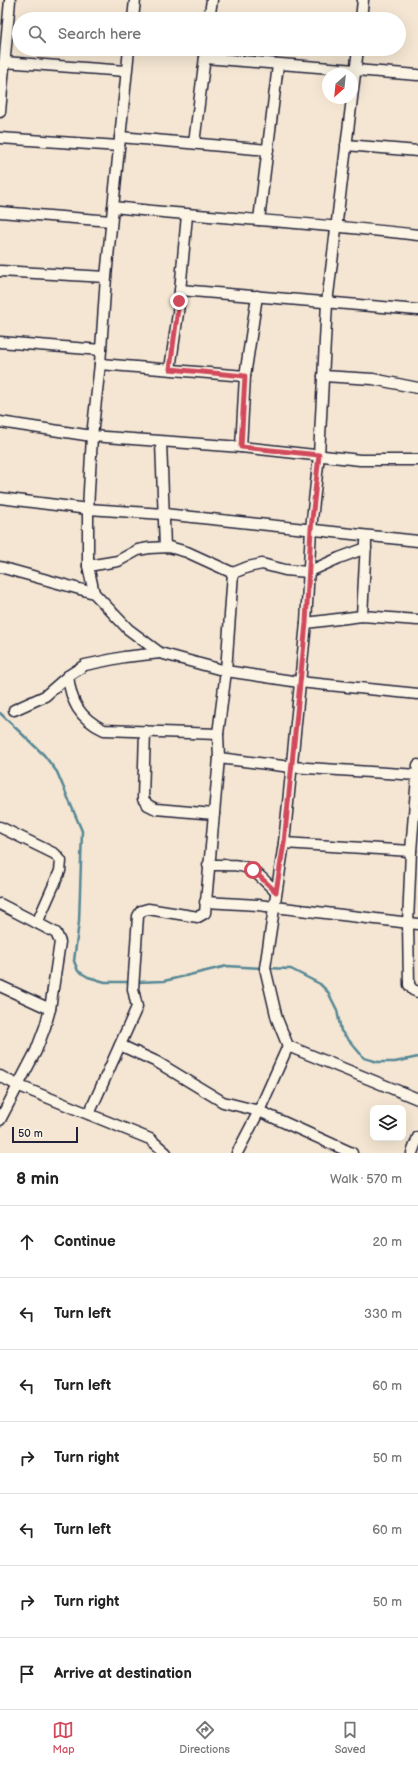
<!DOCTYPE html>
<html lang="en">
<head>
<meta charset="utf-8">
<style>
  :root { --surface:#fff; --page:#f6f6f6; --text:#222; --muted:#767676; --line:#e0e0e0; --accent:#d1495b }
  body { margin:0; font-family:"Balsamiq Sans",sans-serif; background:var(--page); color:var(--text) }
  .controls { position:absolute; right:12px; bottom:12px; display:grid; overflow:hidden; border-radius:8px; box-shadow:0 4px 16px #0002 }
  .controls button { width:36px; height:36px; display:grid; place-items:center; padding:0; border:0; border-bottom:1px solid var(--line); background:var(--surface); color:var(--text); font:20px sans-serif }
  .compass { position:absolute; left:322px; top:68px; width:36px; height:36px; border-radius:50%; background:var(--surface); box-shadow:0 4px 16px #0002; rotate:207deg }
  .scale { position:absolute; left:12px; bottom:10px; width:66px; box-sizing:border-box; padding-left:4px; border:2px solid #22223b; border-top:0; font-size:11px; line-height:14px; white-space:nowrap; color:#22223b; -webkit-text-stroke:3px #fcf5e5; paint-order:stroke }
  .stop { position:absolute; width:12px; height:12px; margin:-9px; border:3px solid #d1495b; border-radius:50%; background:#fff }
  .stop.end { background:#d1495b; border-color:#fff; box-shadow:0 1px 4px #0008 }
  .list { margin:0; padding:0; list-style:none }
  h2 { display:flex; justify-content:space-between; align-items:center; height:52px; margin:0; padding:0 16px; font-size:17px }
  h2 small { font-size:13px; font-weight:400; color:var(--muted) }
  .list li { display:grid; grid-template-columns:26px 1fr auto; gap:12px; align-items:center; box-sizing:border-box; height:72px; padding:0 16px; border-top:1px solid var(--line) }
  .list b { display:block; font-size:15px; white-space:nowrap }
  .list em { font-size:13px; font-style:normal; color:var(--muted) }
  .icon { flex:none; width:22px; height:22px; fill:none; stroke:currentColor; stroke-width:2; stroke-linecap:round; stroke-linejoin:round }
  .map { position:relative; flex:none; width:418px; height:1153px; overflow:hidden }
  .search { position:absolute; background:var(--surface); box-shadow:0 4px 16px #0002; left:12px; right:12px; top:12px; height:44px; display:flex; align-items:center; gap:10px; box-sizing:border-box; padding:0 14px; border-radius:22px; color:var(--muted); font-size:15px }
  .sheet { height:556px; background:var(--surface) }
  nav { display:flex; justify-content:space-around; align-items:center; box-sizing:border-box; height:56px; border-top:1px solid var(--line); background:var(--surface); font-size:11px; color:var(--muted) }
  nav a { display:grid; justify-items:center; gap:2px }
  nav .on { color:var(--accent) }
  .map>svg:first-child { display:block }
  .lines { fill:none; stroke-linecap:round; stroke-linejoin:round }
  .stream { stroke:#578796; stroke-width:2.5 }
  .street-casing { stroke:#22223b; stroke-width:13 }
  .street { stroke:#fcf5e5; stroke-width:10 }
  .route { stroke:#d1495b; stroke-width:5 }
</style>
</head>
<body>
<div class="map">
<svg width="418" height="1153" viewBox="0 0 418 1153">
  <rect width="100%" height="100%" fill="#f4e6d2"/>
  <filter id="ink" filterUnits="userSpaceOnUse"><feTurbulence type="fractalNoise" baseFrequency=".025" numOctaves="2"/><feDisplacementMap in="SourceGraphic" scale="8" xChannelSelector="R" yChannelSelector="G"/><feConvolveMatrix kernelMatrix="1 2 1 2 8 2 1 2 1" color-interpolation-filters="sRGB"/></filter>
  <g filter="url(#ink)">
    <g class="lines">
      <!-- stream -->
      <g class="stream">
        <polyline points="0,713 44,755 57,772 82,831 79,922 74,961 78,971 88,977 105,982 132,982"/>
        <polyline points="267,968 291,969 320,984 328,992 337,1010 341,1031 364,1058 378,1062 395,1062 418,1057"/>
        <polyline points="137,982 164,981 227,966 262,968"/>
      </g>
      <!-- street casing -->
      <g class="street-casing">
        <g id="street">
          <polyline points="133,19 135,0"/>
          <polyline points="209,19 212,0"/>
          <polyline points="361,19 363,0"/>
          <polyline points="358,49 327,303 319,455 311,529 306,623 284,843 265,968 277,1019 288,1046 418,1099"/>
          <polyline points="205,58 418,75"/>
          <polyline points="4,62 126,71"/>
          <polyline points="0,112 10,0"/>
          <polyline points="120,137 268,150"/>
          <polyline points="0,138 119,146"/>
          <polyline points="194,143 206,49"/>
          <polyline points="346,145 418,151"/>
          <path d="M113 207C215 218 317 223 418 235"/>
          <polyline points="0,212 111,221"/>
          <polyline points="259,220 278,65"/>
          <polyline points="0,271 106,277"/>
          <polyline points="180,290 418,310"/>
          <polyline points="0,342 101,350"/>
          <polyline points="100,364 245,376"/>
          <polyline points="170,369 178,313 187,215"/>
          <polyline points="323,376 373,379 418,388"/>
          <polyline points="0,422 92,436 241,447 360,460 418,460"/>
          <polyline points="161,442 165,547"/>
          <polyline points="241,447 245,376 257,296"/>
          <polyline points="0,498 88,509 164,514 418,541"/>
          <polyline points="88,566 118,561 138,550 149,548 169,547 187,552 233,573 248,567 262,564 285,570 308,572 339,558 366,548"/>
          <polyline points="0,567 94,593 128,629 160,653 226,671 299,682 418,694"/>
          <polyline points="94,593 88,566 88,509 92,436 100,364 106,277 129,49"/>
          <polyline points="362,616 366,542"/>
          <polyline points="306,623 362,616 418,620"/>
          <path d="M68 676C71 702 79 718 104 730L218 734"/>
          <polyline points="14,710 45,696 68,676 85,665 124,657 160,653"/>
          <polyline points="145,731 143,799 148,805 156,809 214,814"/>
          <polyline points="219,758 291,767 418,775"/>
          <polyline points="418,765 411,851 408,923 409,985 413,990 418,992"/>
          <polyline points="0,827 55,854 61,861 60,871 37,923 0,904"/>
          <polyline points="284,843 411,851"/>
          <path d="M208 865C248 865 248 863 276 892"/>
          <polyline points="205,902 258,905 418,924"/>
          <polyline points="0,986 50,1009"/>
          <polyline points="120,1045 157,1062 223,1102 259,1111 352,1153"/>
          <polyline points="0,1076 17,1085 150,1139 166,1153"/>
          <polyline points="89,1114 137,1007 133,989 138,916 141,911 148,909 198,917 205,913 219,758 218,734 226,671 233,573"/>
          <polyline points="0,1120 36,1051 45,1027 50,1009 60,942 56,933 37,923"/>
          <polyline points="237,1153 259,1111 288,1046"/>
          <polyline points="412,1153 418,1137"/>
        </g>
      </g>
      <!-- street -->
      <use href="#street" class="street"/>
    </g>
  </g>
  <g class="lines" filter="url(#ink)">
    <!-- route -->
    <polyline class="route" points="179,301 170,369 245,376 241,447 319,455 311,529 306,623 284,843 276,892 253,870"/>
  </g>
</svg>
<div class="controls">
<button><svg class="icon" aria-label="layers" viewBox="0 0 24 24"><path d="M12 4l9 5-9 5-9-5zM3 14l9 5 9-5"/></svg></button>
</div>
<svg class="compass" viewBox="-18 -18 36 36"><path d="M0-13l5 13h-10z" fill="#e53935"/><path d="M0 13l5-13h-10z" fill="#767676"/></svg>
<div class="scale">50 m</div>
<div class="stop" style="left:253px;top:870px"></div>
<div class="stop end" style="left:179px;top:301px"></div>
<div class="search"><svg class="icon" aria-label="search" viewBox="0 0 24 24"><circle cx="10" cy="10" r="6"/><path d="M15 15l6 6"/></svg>Search here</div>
</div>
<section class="sheet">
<h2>8 min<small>Walk · 570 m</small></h2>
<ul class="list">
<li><svg class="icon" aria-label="ahead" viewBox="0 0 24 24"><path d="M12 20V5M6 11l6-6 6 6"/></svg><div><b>Continue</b></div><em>20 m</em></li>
<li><svg class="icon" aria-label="left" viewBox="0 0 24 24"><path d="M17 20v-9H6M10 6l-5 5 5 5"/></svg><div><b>Turn left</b></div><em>330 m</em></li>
<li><svg class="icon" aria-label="left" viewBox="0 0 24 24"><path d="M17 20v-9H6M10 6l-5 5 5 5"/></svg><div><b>Turn left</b></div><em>60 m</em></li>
<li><svg class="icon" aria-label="right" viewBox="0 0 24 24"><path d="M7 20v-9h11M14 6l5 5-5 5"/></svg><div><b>Turn right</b></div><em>50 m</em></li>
<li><svg class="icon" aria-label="left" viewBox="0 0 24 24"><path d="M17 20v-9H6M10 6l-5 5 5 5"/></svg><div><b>Turn left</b></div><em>60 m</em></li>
<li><svg class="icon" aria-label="right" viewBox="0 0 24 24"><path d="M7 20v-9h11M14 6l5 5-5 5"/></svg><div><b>Turn right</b></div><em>50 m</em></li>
<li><svg class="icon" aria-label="arrive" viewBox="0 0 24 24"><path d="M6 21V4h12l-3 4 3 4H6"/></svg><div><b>Arrive at destination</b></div></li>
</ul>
</section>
<nav>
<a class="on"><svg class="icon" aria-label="map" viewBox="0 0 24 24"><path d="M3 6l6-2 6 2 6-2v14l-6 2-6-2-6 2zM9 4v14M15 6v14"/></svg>Map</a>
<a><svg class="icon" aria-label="directions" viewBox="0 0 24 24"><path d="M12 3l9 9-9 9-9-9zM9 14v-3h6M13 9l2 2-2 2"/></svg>Directions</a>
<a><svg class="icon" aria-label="saved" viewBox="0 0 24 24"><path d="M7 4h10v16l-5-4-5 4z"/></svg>Saved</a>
</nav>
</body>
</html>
